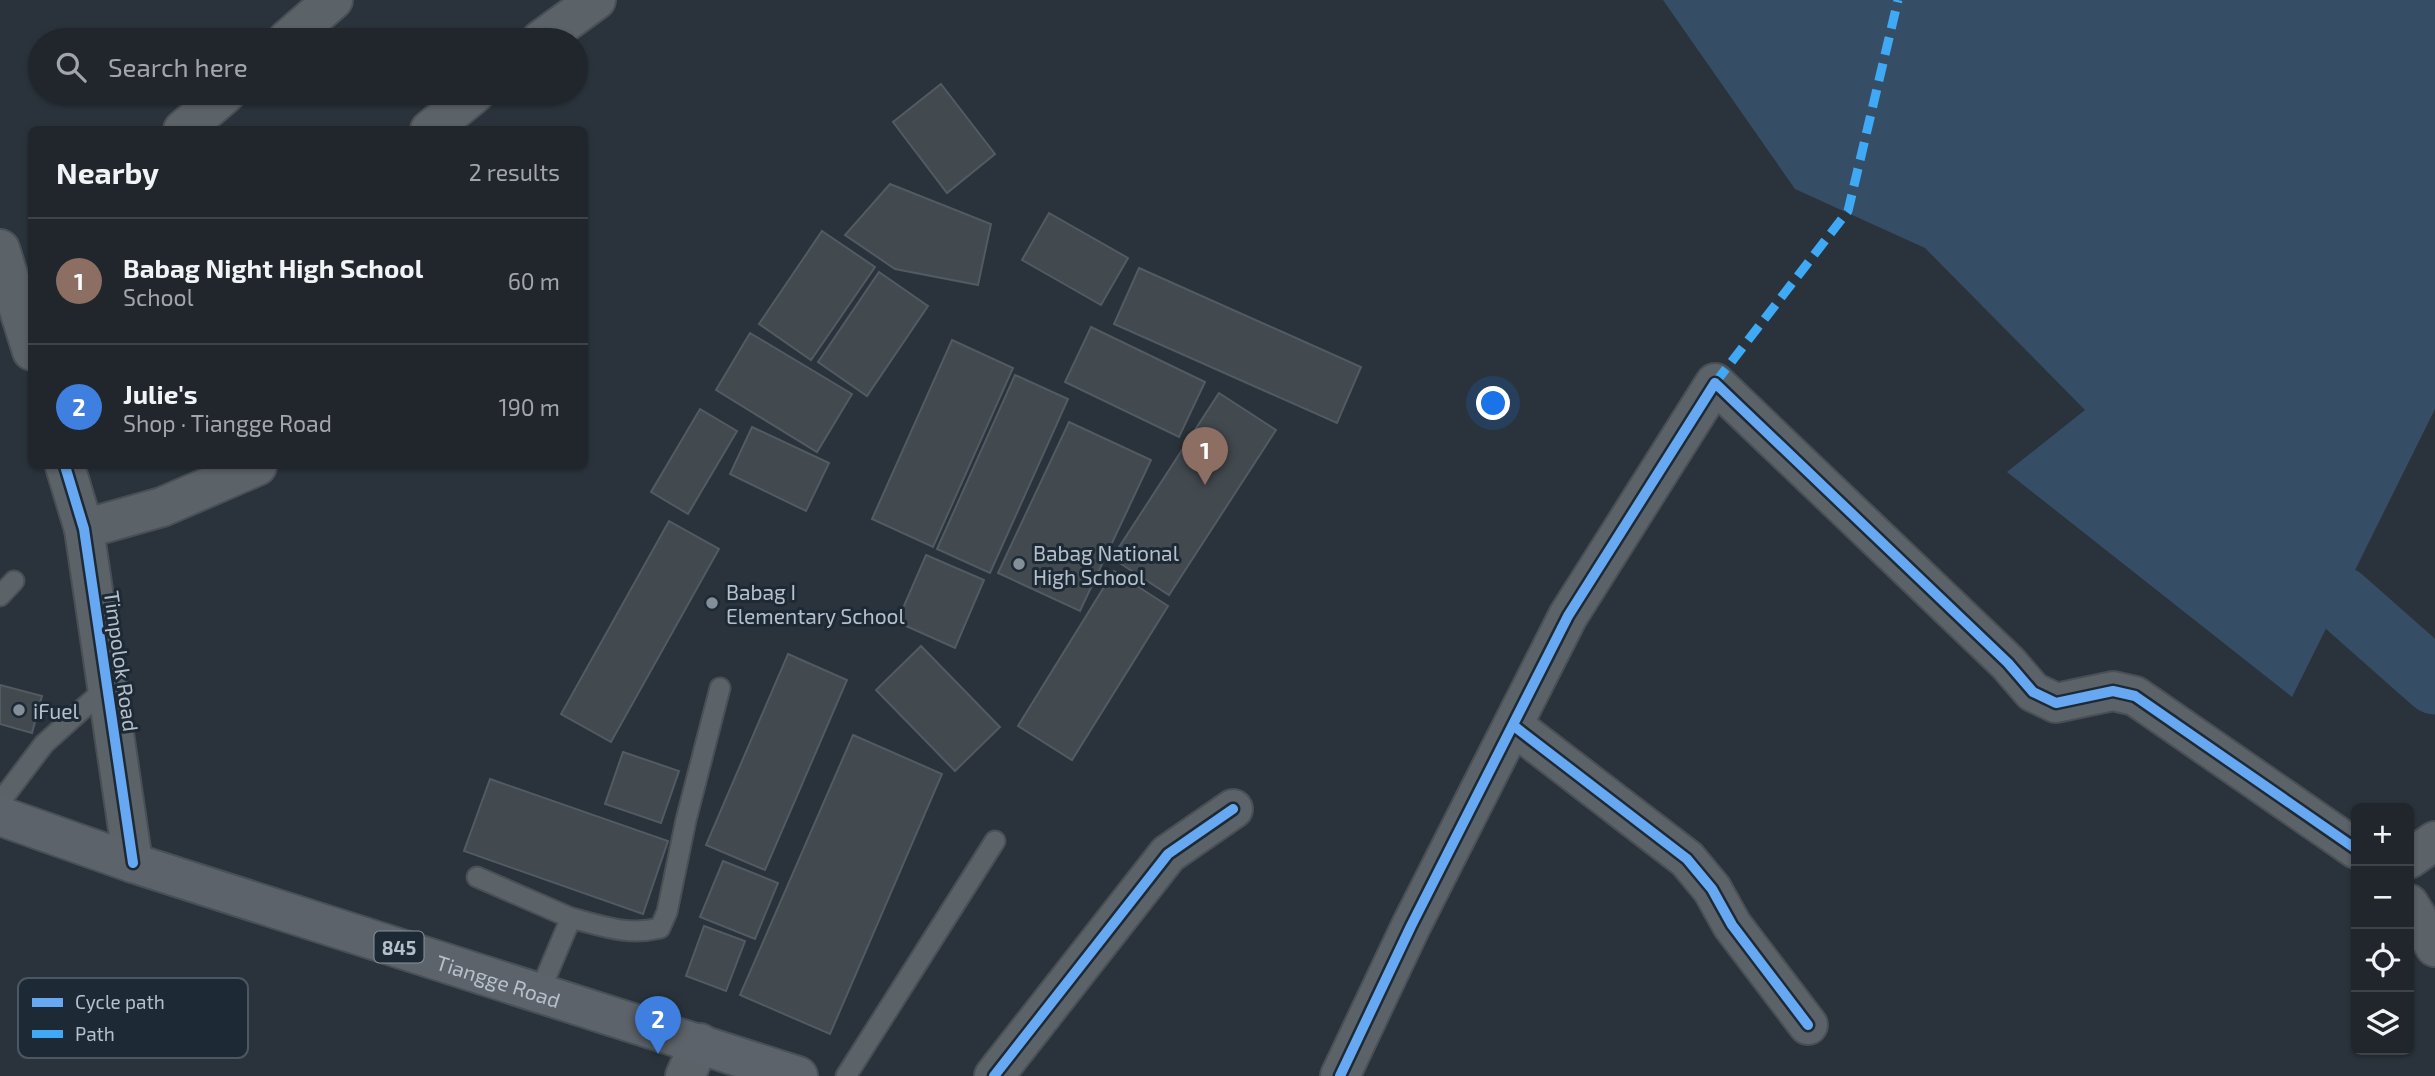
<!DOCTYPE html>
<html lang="en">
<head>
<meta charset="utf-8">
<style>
  :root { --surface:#20262c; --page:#282e34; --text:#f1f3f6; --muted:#a2a5a9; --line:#3d4348; --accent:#848f99 }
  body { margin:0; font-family:"Exo 2",sans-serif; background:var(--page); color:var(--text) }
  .controls { position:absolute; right:21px; bottom:21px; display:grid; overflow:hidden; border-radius:10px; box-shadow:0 2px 5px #0004 }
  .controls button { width:63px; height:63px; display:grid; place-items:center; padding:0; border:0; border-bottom:2px solid var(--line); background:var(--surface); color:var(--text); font:35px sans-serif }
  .you { position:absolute; left:1494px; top:404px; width:24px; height:24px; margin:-18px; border:5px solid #fff; border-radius:50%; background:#1a73e8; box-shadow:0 0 0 10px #1a73e833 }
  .badge { display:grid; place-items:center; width:46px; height:46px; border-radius:50%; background:var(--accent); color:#fff; font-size:23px; font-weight:700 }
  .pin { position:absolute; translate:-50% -58px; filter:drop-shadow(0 2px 4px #0008) }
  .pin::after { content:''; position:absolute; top:37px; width:24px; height:21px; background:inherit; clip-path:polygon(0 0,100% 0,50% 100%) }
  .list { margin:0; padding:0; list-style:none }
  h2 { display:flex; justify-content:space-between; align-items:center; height:91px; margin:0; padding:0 28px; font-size:30px }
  h2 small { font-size:23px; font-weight:400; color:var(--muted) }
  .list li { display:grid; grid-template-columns:46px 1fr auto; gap:21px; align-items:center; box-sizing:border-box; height:126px; padding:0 28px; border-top:2px solid var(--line) }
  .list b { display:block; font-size:26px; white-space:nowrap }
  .list p { margin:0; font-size:23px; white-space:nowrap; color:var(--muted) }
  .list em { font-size:23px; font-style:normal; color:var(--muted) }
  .icon { flex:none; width:38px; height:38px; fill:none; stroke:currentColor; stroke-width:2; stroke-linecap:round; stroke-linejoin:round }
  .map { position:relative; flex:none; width:2435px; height:1076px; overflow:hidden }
  .search { position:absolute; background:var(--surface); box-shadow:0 2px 5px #0004; left:28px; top:28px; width:560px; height:77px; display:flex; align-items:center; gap:18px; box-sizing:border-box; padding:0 24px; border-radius:38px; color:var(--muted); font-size:26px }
  .panel { position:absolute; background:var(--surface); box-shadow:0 2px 5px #0004; left:28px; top:126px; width:560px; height:343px; border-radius:10px }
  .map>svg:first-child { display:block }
  .water { fill:#364e65 }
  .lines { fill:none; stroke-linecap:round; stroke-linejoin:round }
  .river { stroke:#364e65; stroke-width:65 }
  .building { fill:#42494f; stroke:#525a62; stroke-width:2 }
  .service-casing { stroke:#494f55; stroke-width:23 }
  .minor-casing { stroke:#494f55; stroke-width:42 }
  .tertiary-casing { stroke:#494f55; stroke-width:42 }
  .primary-casing { stroke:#485057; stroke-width:42 }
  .service { stroke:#5b6268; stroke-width:19 }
  .minor { stroke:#5b6268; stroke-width:38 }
  .tertiary { stroke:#5b6268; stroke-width:38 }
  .primary { stroke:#5d636a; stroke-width:38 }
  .quiet { stroke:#3fa9f5; stroke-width:9; stroke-dasharray:18 9; stroke-linecap:butt }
  .cycleway-casing { stroke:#1d2a36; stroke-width:15 }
  .cycleway { stroke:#66a8f1; stroke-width:10 }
  .poi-dot { fill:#848f99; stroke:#1d2a36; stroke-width:2.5 }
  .labels { text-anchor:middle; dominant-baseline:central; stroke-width:6; stroke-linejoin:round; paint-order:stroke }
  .shield { fill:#1d2a36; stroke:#87939e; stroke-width:2 }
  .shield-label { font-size:19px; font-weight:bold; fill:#b5c0cb }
  .poi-label { font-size:21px; fill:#b5c0cb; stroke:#1d2a36; text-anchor:start }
  .street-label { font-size:21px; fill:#b5c0cb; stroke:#1d2a36 }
  .key { fill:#1d2a36; stroke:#4b5763; stroke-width:2 }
  .key-label { font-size:19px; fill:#b5c0cb }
</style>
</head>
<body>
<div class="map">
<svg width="2435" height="1076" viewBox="0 0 2435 1076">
  <rect width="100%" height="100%" fill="#2a333b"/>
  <!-- water -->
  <polygon class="water" points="1663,0 2435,0 2435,409 2292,697 2007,472 2085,410 1925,248 1795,189"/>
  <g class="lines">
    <!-- river -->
    <polyline class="river" points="2341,599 2435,682"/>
  </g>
  <!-- building -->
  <g class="building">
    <polygon points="941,84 995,154 947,193 893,122"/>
    <polygon points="890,184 991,224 978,285 895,269 845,235"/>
    <polygon points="1049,213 1128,258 1101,305 1022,260"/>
    <polygon points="822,231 875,267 811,360 759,324"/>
    <polygon points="1139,268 1361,367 1337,423 1114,324"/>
    <polygon points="879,272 928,306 867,396 818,362"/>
    <polygon points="1091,327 1205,382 1179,437 1065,382"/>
    <polygon points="750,333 852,394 817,452 716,390"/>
    <polygon points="952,340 1013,368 933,547 872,519"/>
    <polygon points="1015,375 1068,399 990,573 937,549"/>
    <polygon points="1219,393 1276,430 1169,595 1112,558"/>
    <polygon points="700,409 737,431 688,514 651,492"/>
    <polygon points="1069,422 1151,460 1080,611 998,573"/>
    <polygon points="752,427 829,463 806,511 730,474"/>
    <polygon points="669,521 719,549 611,742 561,714"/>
    <polygon points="926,555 984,580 955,648 897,622"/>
    <polygon points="1114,571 1168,606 1072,760 1018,726"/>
    <polygon points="921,646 1000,727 955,771 876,690"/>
    <polygon points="788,654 847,680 765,870 706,845"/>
    <polygon points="0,685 42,696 32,733 0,724"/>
    <polygon points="853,735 942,774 830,1034 740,995"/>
    <polygon points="623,752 679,771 661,823 605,804"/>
    <polygon points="490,779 668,841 643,914 464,851"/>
    <polygon points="723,861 778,883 755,939 700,917"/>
    <polygon points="704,926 745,941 726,991 686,976"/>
  </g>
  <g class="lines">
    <!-- service casing -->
    <g class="service-casing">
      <g id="service">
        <polyline points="0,596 14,581"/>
        <polyline points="0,802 44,744 107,687"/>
        <polyline points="477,877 571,918"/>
        <path d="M540 991 571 918C603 926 627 936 660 928L667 912 686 820 720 688"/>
        <polyline points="846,1076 995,841"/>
      </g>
    </g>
    <!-- minor casing -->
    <g class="minor-casing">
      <g id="minor">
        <polyline points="287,40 333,0"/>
        <polyline points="541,40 596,0"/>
        <polyline points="183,130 226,93"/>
        <polyline points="430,130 475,93"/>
        <polyline points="84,529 162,507 257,466"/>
        <polyline points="1514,726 1687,859 1712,889 1732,925 1808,1025"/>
        <polyline points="2409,859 2435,841"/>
        <polyline points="2409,904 2435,947"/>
        <polyline points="685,1076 700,1043"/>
        <polyline points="994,1076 1168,854 1233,809"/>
        <polyline points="1340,1076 1411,926 1568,616 1715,383 2008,663 2033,692 2056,703 2113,691 2135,696 2356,849"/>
      </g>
    </g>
    <!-- tertiary casing -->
    <g class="tertiary-casing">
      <g id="tertiary">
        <polyline points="0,249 32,351"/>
        <polyline points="65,466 84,529 133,863"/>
      </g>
    </g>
    <!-- primary casing -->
    <g class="primary-casing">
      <g id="primary">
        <path id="s1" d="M0 816 133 863 798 1076"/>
      </g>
    </g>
    <!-- service -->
    <use href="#service" class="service"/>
    <!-- minor -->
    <use href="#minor" class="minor"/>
    <!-- tertiary -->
    <use href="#tertiary" class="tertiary"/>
    <!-- primary -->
    <use href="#primary" class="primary"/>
    <!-- quiet -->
    <polyline class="quiet" points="1715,383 1848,211 1898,0"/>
    <!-- cycleway casing -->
    <g class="cycleway-casing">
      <g id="cycleway">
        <polyline points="65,466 84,529 133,863"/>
        <polyline points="1514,726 1687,859 1712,889 1732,925 1808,1025"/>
        <polyline points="994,1076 1168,854 1233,809"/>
        <polyline points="1340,1076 1411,926 1568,616 1715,383 2008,663 2033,692 2056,703 2113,691 2135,696 2356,849"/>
      </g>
    </g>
    <!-- cycleway -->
    <use href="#cycleway" class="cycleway"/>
  </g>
  <!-- markers -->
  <g class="poi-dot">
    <circle cx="1019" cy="564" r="7"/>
    <circle cx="712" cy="603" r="7"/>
    <circle cx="19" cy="710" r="7"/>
  </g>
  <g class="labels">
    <!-- shield labels -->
    <rect class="shield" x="374.5" y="931.5" width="49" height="31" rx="5"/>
    <g class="shield-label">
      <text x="399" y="947">845</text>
    </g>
    <!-- poi labels -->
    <g class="poi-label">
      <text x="1033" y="552">Babag National<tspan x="1033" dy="24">High School</tspan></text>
      <text x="726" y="591">Babag I<tspan x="726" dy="24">Elementary School</tspan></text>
      <text x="33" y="710">iFuel</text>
    </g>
    <!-- street labels -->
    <g class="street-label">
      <text transform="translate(122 661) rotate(82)">Timpolok Road</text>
      <text stroke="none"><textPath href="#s1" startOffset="525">Tiangge Road</textPath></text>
    </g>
  </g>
  <!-- legend -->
  <rect x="18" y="978" width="230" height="80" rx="10" class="key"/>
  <rect x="32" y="998" width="31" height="9" fill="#66a8f1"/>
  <rect x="32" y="1030" width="31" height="8" fill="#3fa9f5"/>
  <g class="key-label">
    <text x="75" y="1009">Cycle path</text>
    <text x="75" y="1041">Path</text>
  </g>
</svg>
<div class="controls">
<button>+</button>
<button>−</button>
<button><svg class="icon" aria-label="locate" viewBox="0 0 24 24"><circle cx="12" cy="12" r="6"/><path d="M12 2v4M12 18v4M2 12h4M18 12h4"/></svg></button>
<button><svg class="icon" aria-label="layers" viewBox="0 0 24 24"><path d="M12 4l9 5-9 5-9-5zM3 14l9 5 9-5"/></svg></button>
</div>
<div class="you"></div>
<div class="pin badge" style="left:1205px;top:485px;background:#8d6e63">1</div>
<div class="pin badge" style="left:658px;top:1054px;background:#3f7fe0">2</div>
<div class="search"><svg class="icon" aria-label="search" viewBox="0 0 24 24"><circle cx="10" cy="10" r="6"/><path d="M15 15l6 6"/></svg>Search here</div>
<section class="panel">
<h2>Nearby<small>2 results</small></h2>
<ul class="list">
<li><span class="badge" style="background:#8d6e63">1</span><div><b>Babag Night High School</b><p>School</p></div><em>60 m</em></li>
<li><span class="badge" style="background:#3f7fe0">2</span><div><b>Julie's</b><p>Shop · Tiangge Road</p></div><em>190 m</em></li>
</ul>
</section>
</div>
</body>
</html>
